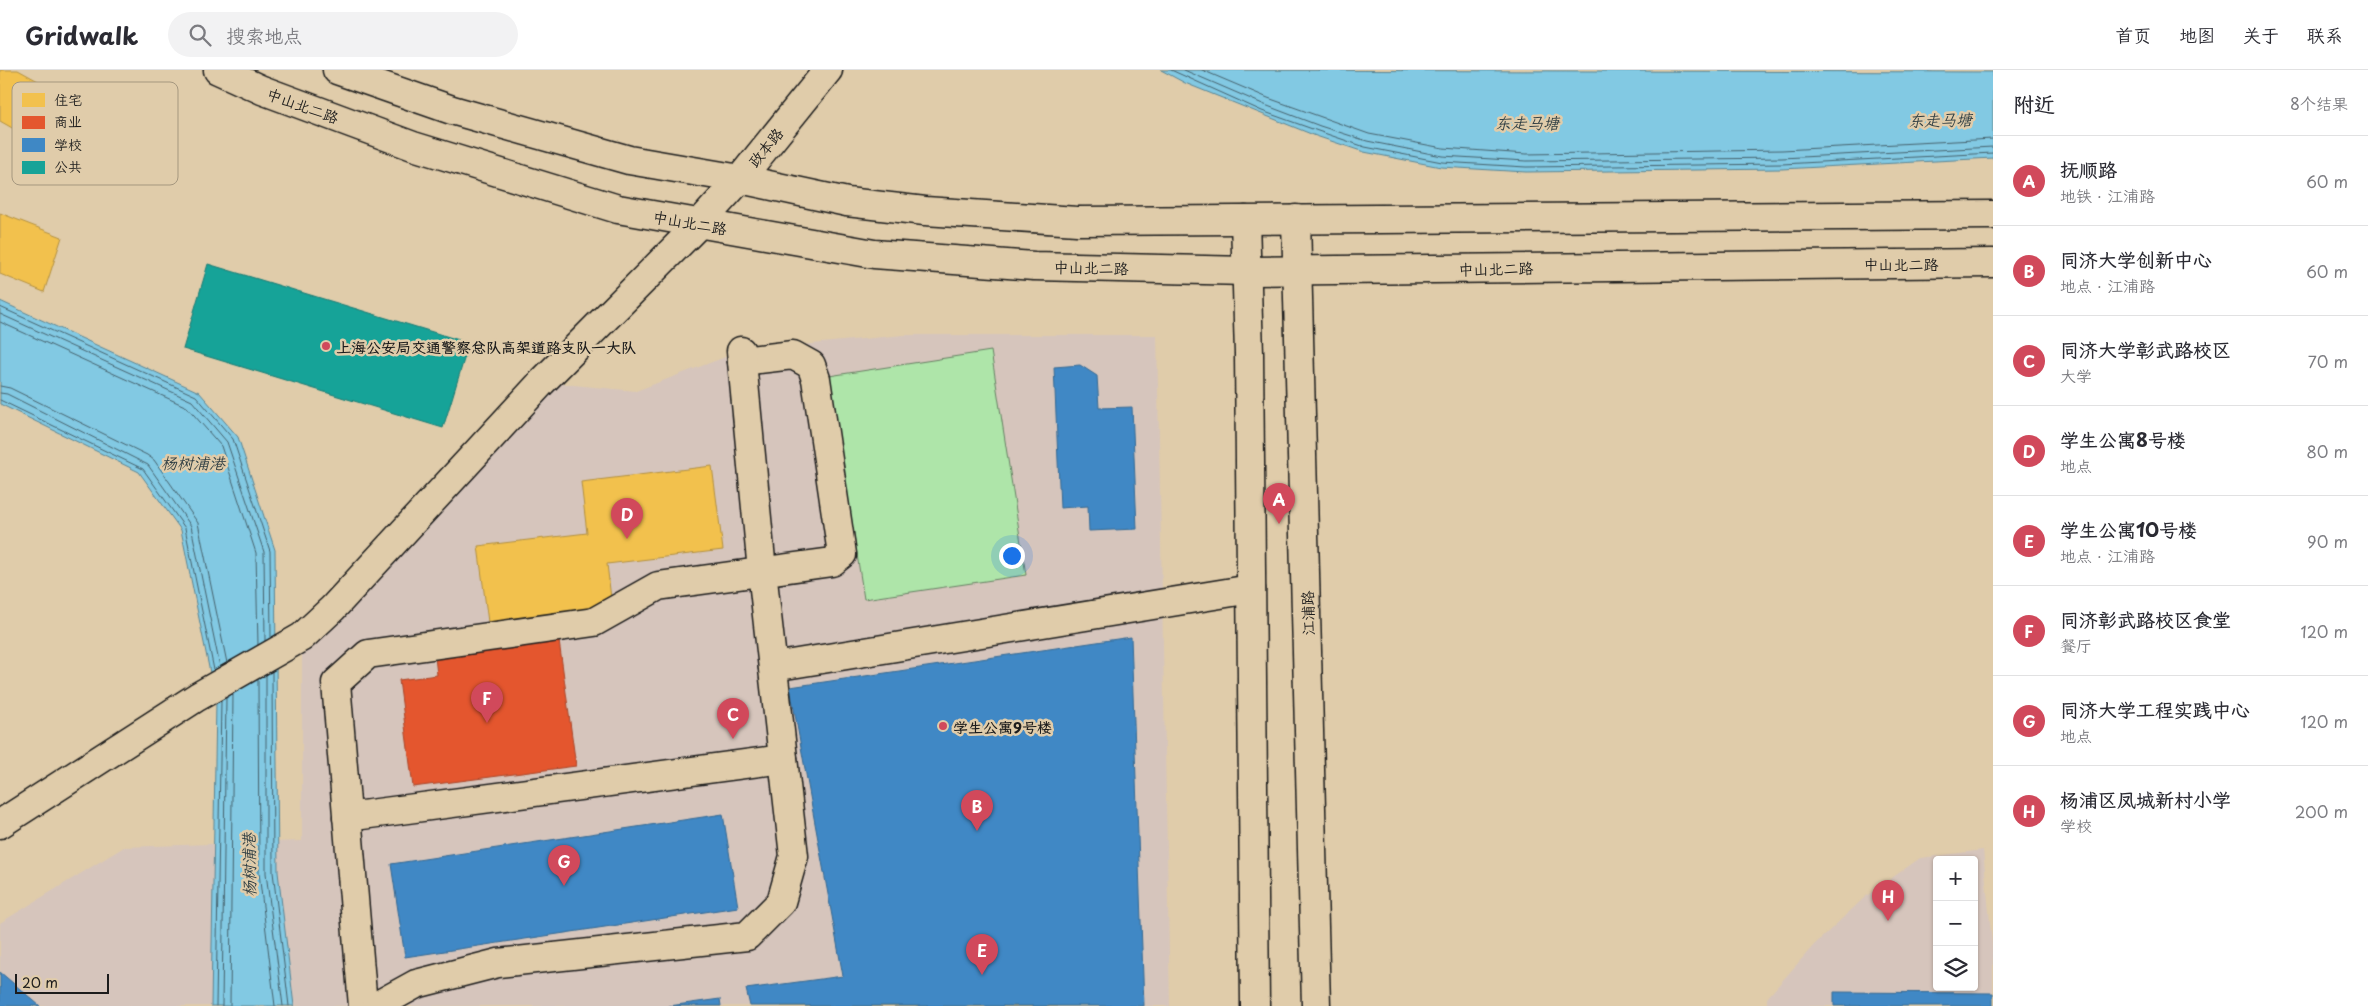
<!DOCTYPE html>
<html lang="zh">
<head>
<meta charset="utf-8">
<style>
  :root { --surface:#fff; --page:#f2f2f3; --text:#2b2b33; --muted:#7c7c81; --line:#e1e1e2; --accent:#d1495b }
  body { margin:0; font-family:"Playpen Sans","LXGW WenKai TC",sans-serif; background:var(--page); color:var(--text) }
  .controls { position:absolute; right:15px; bottom:15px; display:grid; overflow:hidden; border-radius:5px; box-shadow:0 1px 4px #0004 }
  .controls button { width:45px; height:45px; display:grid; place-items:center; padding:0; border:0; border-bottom:1px solid var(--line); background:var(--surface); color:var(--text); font:25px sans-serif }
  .scale { position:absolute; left:15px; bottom:12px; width:94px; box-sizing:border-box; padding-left:5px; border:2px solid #1c1c1c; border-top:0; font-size:14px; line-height:18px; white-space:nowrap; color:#1c1c1c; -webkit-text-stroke:4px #e0ccaa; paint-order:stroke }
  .you { position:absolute; left:1011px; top:485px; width:18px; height:18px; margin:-12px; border:4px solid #fff; border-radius:50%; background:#1a73e8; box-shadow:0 0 0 8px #1a73e833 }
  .badge { display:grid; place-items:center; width:32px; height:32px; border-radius:50%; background:var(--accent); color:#fff; font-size:16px; font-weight:700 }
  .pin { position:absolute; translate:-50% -41px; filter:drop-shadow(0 1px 2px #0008) }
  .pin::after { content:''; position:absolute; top:26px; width:18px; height:15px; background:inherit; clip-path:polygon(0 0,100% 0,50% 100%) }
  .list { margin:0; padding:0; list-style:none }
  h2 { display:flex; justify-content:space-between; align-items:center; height:65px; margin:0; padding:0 20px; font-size:21px }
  h2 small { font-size:16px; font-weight:400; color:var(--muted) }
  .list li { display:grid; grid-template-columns:32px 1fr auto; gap:15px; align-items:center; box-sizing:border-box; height:90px; padding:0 20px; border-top:1px solid var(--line) }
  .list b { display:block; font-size:19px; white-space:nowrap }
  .list p { margin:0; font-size:16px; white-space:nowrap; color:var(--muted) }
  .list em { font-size:16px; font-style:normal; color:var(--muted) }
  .icon { flex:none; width:28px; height:28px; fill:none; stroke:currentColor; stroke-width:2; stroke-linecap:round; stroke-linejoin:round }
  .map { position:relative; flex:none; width:1993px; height:936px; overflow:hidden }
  header { display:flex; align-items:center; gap:30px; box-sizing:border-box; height:70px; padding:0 25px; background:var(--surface); border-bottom:1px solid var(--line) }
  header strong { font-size:24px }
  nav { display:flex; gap:28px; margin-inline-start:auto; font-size:18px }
  .search { width:350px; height:45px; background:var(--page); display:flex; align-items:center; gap:12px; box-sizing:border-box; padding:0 18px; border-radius:28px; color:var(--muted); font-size:19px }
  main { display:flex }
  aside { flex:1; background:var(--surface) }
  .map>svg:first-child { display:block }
  .built { fill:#d6c5bc; fill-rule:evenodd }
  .green { fill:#aee5a9; stroke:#658062 }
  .water { fill:#82c9e3; stroke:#598493 }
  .homes { fill:#f2c14e; stroke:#b2903f }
  .shops { fill:#e4572e; stroke:#a84529 }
  .schools { fill:#3f88c5; stroke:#346892 }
  .public { fill:#17a398; stroke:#187a73 }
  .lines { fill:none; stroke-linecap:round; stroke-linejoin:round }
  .shore { stroke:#45616c; stroke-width:1 }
  .minor-casing { stroke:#1c1c1c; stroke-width:31 }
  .major-casing { stroke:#1c1c1c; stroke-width:31 }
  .minor { stroke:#e0ccaa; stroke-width:28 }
  .major { stroke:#e0ccaa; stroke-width:28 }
  .poi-dot { fill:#d1495b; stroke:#e0ccaa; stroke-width:2 }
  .labels { text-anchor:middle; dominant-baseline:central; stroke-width:5; stroke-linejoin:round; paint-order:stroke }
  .street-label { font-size:15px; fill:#1c1c1c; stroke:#e0ccaa }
  .poi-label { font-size:15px; font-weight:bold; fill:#1c1c1c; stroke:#e0ccaa; text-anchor:start }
  .water-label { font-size:16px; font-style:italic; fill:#303f44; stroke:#e0ccaa }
  .key { fill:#e0ccaa; stroke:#a5977f; stroke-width:1 }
  .key-label { font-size:14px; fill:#1c1c1c }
</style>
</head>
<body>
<header>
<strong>Gridwalk</strong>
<div class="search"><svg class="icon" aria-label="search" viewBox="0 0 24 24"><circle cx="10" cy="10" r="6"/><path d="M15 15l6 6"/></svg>搜索地点</div>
<nav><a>首页</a><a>地图</a><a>关于</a><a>联系</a></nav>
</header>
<main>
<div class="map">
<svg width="1993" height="936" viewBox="0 0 1993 936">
  <rect width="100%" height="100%" fill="#e0ccaa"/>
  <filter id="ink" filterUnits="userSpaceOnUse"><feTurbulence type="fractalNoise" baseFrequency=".02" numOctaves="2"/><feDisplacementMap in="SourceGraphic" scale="10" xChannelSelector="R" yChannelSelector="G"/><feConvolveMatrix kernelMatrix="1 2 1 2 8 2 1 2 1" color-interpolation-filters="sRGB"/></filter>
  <g filter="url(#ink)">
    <!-- built -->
    <g class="built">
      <polygon points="903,265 1157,265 1170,936 0,936 0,853 124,777 302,771 302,567 542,312 636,321 741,281"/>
      <path d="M1983 780 1993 883V936H1767V928L1814 875 1865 827 1920 788ZM1937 790H1974V917H1937Z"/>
    </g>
    <!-- green -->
    <polygon class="green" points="991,281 1026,505 864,529 829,306"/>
    <!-- water -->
    <g class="water">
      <polygon points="1161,0 1993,2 1993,88 1782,99 1526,102 1441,97 1364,82 1316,66 1185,13"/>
      <polygon points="0,231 199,322 238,367 275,480 278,802 294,936 211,936 216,632 181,460 139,402 0,334"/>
    </g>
    <!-- homes -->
    <g class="homes">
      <polygon points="0,0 18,0 38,11 14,59 0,51"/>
      <polygon points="0,143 62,167 44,222 0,204"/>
      <polygon points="712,396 723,480 607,494 612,537 488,552 478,476 587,463 581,412"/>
      <polygon points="1067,587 1083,685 818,725 803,627"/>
      <polygon points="1047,881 1057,936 781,936 779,930"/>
    </g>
    <!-- shops -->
    <polygon class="shops" points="559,571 576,696 413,717 399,610 437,605 435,587"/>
    <!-- schools -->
    <g class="schools">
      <polygon points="1080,295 1097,306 1099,338 1132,337 1137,459 1089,461 1088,436 1060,438 1054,297"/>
      <polygon points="1131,567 1144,936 750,936 746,919 843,906 790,617"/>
      <polygon points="723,744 738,837 405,887 391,794"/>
      <polygon points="0,902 40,936 0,936"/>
      <polygon points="1834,922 1993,923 1993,936 1834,936"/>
      <polygon points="720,929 721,936 669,936"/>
    </g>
    <!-- public -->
    <polygon class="public" points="208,194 469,273 443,358 183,279"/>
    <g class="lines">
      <!-- shore -->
      <g class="shore">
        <polyline points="1171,0 1262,41 1318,61 1365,77 1442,92 1526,97 1782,94 1993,83"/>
        <polyline points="1184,0 1265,35 1320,56 1367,71 1442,86 1526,91 1782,88 1993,77"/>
        <polyline points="1202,0 1268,28 1369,64 1443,78 1526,84 1782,80 1993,69"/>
        <polyline points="0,237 196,326 233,369 270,481 271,567"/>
        <polyline points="0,244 192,331 227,372 264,482 265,571"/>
        <polyline points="0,252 187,337 221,376 256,483 258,575"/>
        <polyline points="0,316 10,318 147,385 154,390 198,453 227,593"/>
        <polyline points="0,323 7,324 148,395 191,456 220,597"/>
        <polyline points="0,330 143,399 185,458 214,600"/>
        <polyline points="272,601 273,802 289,936"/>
        <polyline points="266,605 266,803 283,936"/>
        <polyline points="258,609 259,803 275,936"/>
        <polyline points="216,936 221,631"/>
        <polyline points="222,936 226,628"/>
        <polyline points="230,936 233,624"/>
      </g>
      <!-- minor casing -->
      <g class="minor-casing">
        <g id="minor">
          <polyline points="773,597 1251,519"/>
          <polyline points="347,747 783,689"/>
          <polyline points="0,754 197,627 302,567 333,538 542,312 700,153 740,109 828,0"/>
          <polyline points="363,936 336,613 368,584 594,552 658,516 832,492 842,484 816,309 811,295 793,285 742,291"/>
          <polyline points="376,936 416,914 498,893 747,866 781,832 794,786 762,501 741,281"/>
        </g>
      </g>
      <!-- major casing -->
      <g class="major-casing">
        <g id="major">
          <polyline points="218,0 262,20 413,76 618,139 874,184 1034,196 1247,201 1993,193"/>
          <polyline points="337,0 452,40 629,90 740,109 847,132 925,141 1077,151 1993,145"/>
          <polyline points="1296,149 1316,936"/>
          <polyline points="1245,150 1249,284 1255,936"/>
        </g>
      </g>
      <!-- minor -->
      <use href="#minor" class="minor"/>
      <!-- major -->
      <use href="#major" class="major"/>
    </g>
  </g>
  <!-- markers -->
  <g class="poi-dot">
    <circle cx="326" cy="276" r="5"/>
    <circle cx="943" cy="656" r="5"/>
  </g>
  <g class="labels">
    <!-- street labels -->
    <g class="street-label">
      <text transform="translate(303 35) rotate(20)">中山北二路</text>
      <text transform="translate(765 77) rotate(-51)">政本路</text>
      <text transform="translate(690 152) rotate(10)">中山北二路</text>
      <text x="1901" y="193">中山北二路</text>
      <text transform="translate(1091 197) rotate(1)">中山北二路</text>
      <text transform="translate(1496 198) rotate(-1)">中山北二路</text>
      <text transform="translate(1307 543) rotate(-91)">江浦路</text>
    </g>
    <!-- poi labels -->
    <g class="poi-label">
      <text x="336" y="276">上海公安局交通警察总队高架道路支队一大队</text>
      <text x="953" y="656">学生公寓9号楼</text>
    </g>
    <!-- water labels -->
    <g class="water-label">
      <text transform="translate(1940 49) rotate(-1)">东走马塘</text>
      <text x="1527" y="52">东走马塘</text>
      <text x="193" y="392">杨树浦港</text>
      <text transform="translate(248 795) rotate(-91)">杨树浦港</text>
    </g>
  </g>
  <!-- legend -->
  <rect x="12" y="12" width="166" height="103" rx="8" class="key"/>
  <rect x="22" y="23" width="23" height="14" fill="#f2c14e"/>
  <rect x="22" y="46" width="23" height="13" fill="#e4572e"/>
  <rect x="22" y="68" width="23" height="14" fill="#3f88c5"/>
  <rect x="22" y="91" width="23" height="13" fill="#17a398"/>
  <g class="key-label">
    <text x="54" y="35">住宅</text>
    <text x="54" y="57">商业</text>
    <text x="54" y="80">学校</text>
    <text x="54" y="102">公共</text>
  </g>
</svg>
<div class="controls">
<button>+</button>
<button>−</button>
<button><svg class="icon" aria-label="layers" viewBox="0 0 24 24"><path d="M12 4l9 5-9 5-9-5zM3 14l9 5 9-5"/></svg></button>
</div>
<div class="scale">20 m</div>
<div class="you"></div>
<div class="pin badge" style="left:1279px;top:454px">A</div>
<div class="pin badge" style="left:977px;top:761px">B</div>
<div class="pin badge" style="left:733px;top:669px">C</div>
<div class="pin badge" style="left:627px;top:469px">D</div>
<div class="pin badge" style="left:982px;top:905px">E</div>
<div class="pin badge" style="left:487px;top:653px">F</div>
<div class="pin badge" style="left:564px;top:816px">G</div>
<div class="pin badge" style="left:1888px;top:851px">H</div>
</div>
<aside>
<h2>附近<small>8个结果</small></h2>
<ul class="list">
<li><span class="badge">A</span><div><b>抚顺路</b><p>地铁 · 江浦路</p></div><em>60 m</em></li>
<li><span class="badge">B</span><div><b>同济大学创新中心</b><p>地点 · 江浦路</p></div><em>60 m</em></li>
<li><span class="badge">C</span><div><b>同济大学彰武路校区</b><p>大学</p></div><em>70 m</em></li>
<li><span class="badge">D</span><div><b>学生公寓8号楼</b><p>地点</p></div><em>80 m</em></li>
<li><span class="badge">E</span><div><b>学生公寓10号楼</b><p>地点 · 江浦路</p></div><em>90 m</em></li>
<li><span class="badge">F</span><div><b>同济彰武路校区食堂</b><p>餐厅</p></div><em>120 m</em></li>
<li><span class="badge">G</span><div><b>同济大学工程实践中心</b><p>地点</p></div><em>120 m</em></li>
<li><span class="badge">H</span><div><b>杨浦区凤城新村小学</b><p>学校</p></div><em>200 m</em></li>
</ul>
</aside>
</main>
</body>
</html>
